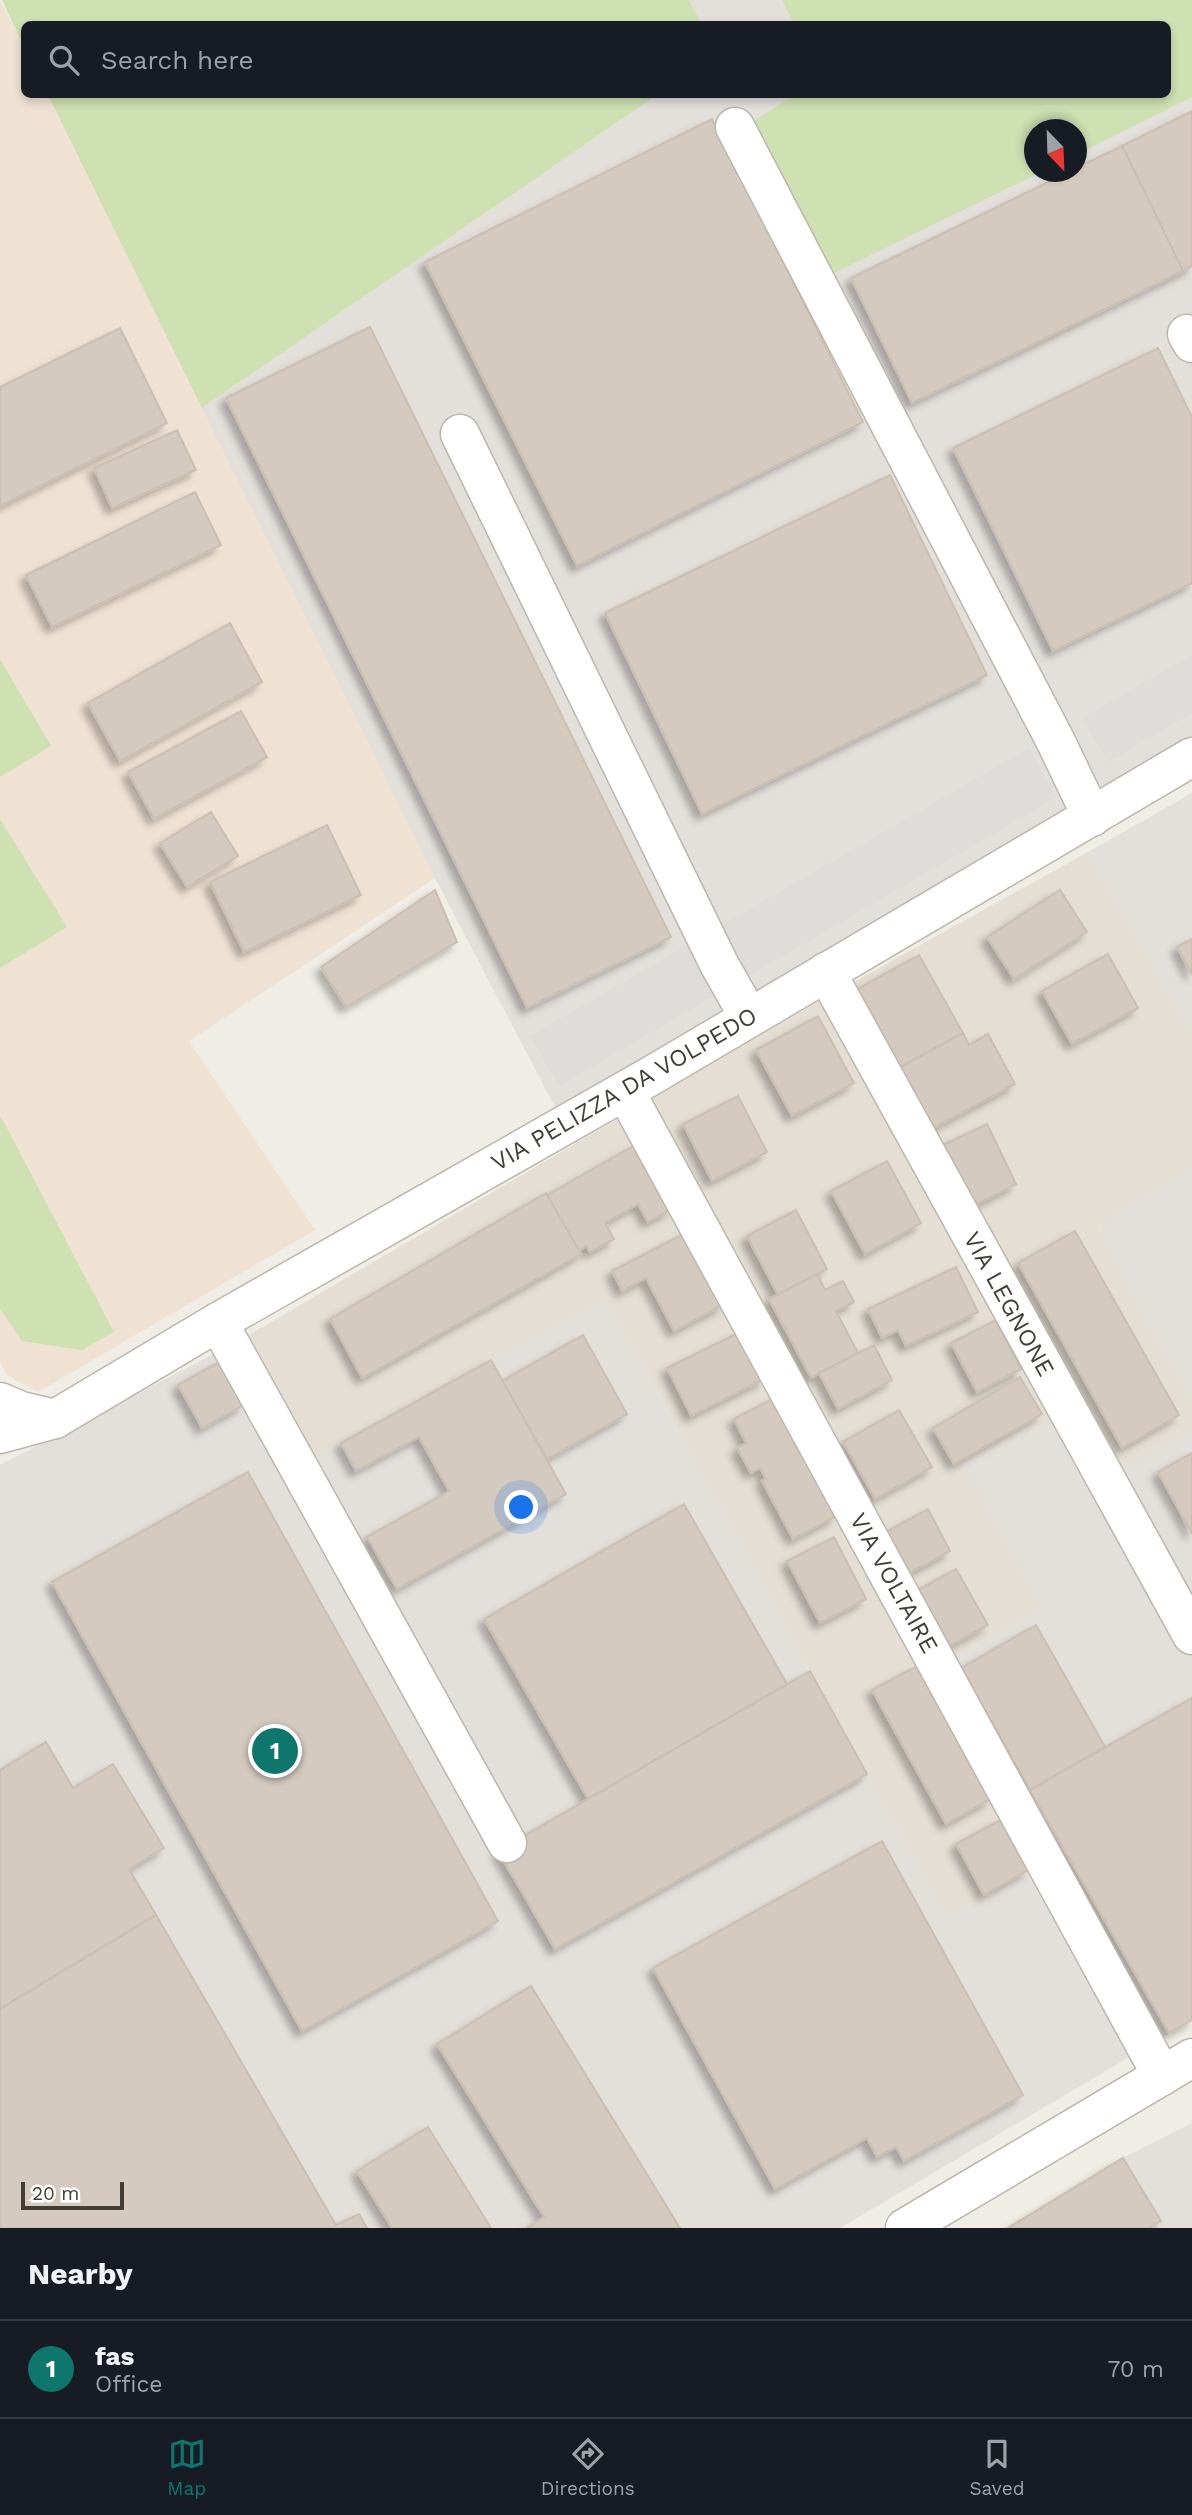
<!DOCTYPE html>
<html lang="en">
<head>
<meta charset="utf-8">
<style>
  :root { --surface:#171b24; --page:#20242c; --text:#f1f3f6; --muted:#9ea1a6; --line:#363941; --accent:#0f766e }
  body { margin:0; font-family:"Work Sans",sans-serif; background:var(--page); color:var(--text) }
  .compass { position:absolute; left:1024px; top:119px; width:63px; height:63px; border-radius:50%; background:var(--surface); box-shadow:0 4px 10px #0003; rotate:157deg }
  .scale { position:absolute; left:21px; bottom:18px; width:103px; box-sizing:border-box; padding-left:7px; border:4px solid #423d36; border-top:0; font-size:19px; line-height:24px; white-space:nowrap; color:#423d36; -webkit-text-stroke:5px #fff; paint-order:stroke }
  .you { position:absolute; left:522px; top:1508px; width:24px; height:24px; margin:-18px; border:5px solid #fff; border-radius:50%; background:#1a73e8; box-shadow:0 0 0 10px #1a73e833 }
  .badge { display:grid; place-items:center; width:46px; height:46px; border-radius:50%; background:var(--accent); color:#fff; font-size:23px; font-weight:700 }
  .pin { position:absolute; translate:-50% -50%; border:4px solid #fff; box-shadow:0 2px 7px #0006 }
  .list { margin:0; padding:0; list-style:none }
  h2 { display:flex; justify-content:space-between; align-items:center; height:91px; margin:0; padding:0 28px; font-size:30px }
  h2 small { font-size:23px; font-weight:400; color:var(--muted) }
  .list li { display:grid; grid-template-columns:46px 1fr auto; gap:21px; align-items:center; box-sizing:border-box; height:98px; padding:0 28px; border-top:2px solid var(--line) }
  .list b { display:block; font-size:26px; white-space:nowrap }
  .list p { margin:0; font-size:23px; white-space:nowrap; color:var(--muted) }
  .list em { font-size:23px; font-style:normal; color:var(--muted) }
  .icon { flex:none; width:38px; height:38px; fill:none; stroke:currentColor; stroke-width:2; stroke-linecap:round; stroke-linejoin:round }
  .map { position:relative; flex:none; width:1192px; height:2228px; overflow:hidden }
  .search { position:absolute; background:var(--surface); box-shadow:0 4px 10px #0003; left:21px; right:21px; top:21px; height:77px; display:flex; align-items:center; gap:18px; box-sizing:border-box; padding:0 24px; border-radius:10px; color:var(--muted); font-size:26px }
  .sheet { height:189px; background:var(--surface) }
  nav { display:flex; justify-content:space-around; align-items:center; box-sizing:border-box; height:98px; border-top:2px solid var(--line); background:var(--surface); font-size:19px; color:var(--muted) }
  nav a { display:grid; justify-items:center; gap:4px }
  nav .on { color:var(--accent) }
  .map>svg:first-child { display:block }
  .residential { fill:#e4ded5 }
  .commercial { fill:#f0e2d3 }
  .industrial { fill:#e3dfdb; fill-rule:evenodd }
  .green { fill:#cfe0b3 }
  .parking { fill:#dfddda }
  .building { fill:#d4cac0; stroke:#cabfb1; stroke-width:2; filter:url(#shadow) }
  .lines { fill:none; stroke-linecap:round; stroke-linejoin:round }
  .minor-casing { stroke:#beb6ad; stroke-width:41 }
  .minor { stroke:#fff; stroke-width:38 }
  .labels { text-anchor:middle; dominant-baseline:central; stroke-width:5; stroke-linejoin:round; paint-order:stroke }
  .street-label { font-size:24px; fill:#423d36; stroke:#fff }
</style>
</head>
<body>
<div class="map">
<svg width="1192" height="2228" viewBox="0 0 1192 2228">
  <defs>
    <filter id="shadow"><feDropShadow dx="-6" dy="6" stdDeviation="3.5" flood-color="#0004"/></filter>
  </defs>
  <rect width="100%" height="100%" fill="#f0ede6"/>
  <!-- residential -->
  <polygon class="residential" points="1088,852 1192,1034 1192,1168 1098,1226 1192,1402 1192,1429 1113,1474 1041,1608 946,1661 1040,1868 946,1918 606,1300 305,1461 235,1343 814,1004"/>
  <!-- commercial -->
  <polygon class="commercial" points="0,0 24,47 24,94 48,95 435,878 189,1041 315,1230 38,1392 6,1375 0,1360"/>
  <!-- industrial -->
  <g class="industrial">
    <path d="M689 0H1192V745L556 1109 435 878 202 408 657 95 1168 94V24H702ZM1034 130H1076V172H1034Z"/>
    <polygon points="1192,793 1192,1034 1088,852"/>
    <polygon points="1192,1168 1192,1402 1098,1226"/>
    <polygon points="606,1300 946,1918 1040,1868 946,1661 1041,1608 963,1464 1075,1407 1113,1473 1192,1429 1192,2020 840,2228 0,2228 0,1465 235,1343 305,1461"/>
    <polygon points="1192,2123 1192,2228 1008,2228 1123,2158"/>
  </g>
  <!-- green -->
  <g class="green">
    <polygon points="2,0 689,0 702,24 24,24 24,47"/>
    <polygon points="782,0 1192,0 1192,97 1077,154 1076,130 1034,130 1034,172 1041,172 832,274 753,121 796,95 1168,94 1168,24 794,24"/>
    <polygon points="48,95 657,95 202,408"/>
    <polygon points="0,659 51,746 0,777"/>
    <polygon points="0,819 67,927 0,968"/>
    <polygon points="0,1115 114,1332 82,1350 22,1341 0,1309"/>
  </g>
  <!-- parking -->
  <g class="parking">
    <polygon points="1192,655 1192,713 1108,762 1082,718"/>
    <polygon points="1029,748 1057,797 559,1086 530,1036"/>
  </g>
  <!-- building -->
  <g class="building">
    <polygon points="1192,111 1192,266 1183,271 1122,146"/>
    <polygon points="712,119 863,422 577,566 425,262"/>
    <polygon points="1122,146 1183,271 912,403 851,278 1069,172 1076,172 1076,168"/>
    <polygon points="370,327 671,937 527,1008 226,398"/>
    <polygon points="120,328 167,423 0,506 0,387"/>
    <polygon points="1158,348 1192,417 1192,583 1053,651 953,448"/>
    <polygon points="177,430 196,470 112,508 94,468"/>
    <polygon points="890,475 987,675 702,814 605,613"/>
    <polygon points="195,492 221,545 52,627 26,575"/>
    <polygon points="230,623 262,682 120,761 88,703"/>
    <polygon points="241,711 267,757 154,819 128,772"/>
    <polygon points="211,812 238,856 187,887 160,843"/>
    <polygon points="327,825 361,895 244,952 210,882"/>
    <polygon points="435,890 457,942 346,1007 321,967"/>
    <polygon points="1060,890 1087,932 1014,979 987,937"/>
    <polygon points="1192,939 1192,975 1177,947"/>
    <polygon points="1108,954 1138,1008 1072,1044 1042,991"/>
    <polygon points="919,955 963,1033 897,1069 854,991"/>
    <polygon points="818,1016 854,1083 792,1116 756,1050"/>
    <polygon points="963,1033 969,1045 988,1034 1015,1084 930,1130 897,1069"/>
    <polygon points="738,1096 767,1152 712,1181 683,1124"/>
    <polygon points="987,1124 1016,1184 973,1206 943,1145"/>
    <polygon points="635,1145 671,1209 648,1222 638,1204 605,1223 614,1239 590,1252 586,1246 579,1251 547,1195"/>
    <polygon points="887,1161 921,1223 865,1254 831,1191"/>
    <polygon points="546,1193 581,1254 362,1378 330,1319"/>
    <polygon points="796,1210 827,1269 778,1295 747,1236"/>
    <polygon points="1075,1231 1179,1415 1122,1448 1018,1263"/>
    <polygon points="685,1233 723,1305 674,1331 646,1278 622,1291 612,1271"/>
    <polygon points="956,1267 978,1312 906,1346 898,1330 882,1338 868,1309"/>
    <polygon points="817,1274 825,1290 843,1281 854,1302 836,1311 858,1353 811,1378 769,1299"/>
    <polygon points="996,1320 1021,1369 977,1392 951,1343"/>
    <polygon points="740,1332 764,1379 691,1416 667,1368"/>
    <polygon points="583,1335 627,1414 547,1459 502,1381"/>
    <polygon points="874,1345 892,1380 838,1409 819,1373"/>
    <polygon points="491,1360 566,1494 397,1589 367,1537 449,1491 419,1437 356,1471 341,1443"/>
    <polygon points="219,1362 243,1405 202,1428 178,1385"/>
    <polygon points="1020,1377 1042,1414 954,1464 933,1428"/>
    <polygon points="774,1398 836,1516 793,1539 762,1481 766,1479 760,1468 751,1473 737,1448 746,1443 734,1419"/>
    <polygon points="899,1410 932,1467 875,1499 843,1442"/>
    <polygon points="1192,1453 1192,1534 1158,1472"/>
    <polygon points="248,1472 498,1921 302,2031 52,1582"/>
    <polygon points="684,1504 787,1684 588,1799 484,1619"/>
    <polygon points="928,1509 950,1551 908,1574 886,1532"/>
    <polygon points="834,1537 866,1599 820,1623 787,1561"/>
    <polygon points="956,1569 988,1625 942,1650 911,1594"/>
    <polygon points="1036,1625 1105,1747 1030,1790 961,1668"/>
    <polygon points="917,1666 990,1799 946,1824 872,1690"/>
    <polygon points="810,1671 867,1774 555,1949 498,1851"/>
    <polygon points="1192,1698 1192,2020 1169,2033 1030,1790"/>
    <polygon points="46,1742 73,1788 113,1764 164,1848 129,1869 156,1915 0,2009 0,1770"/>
    <polygon points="1000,1820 1028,1870 984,1895 956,1844"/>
    <polygon points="882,1841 1023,2095 904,2161 896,2147 877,2157 867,2138 775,2189 653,1968"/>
    <polygon points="156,1915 336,2225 359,2214 367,2228 0,2228 0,2009"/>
    <polygon points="531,1986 680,2228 527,2228 544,2217 437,2044"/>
    <polygon points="428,2127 491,2228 392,2228 357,2171"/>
    <polygon points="1123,2158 1161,2221 1149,2228 1008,2228"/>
  </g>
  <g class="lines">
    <!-- minor casing -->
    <g class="minor-casing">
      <g id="minor">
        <polyline points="735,127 1056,742 1092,817"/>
        <polyline points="1187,334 1192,343"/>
        <polyline points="460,434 719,964 749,1017"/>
        <polyline points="826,972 1192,1635"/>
        <polyline points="625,1091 1162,2076"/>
        <polyline points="218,1322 507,1843"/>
        <polyline points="0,1402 21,1411 55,1419"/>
        <polyline points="0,1434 55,1419 218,1322 649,1077 1192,757"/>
        <polyline points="905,2228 1192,2058"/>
      </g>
    </g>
    <!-- minor -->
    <use href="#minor" class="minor"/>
  </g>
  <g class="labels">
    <!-- street labels -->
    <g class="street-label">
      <text transform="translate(624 1089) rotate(-30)">VIA PELIZZA DA VOLPEDO</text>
      <text transform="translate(1009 1304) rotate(61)">VIA LEGNONE</text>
      <text transform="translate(894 1583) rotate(61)">VIA VOLTAIRE</text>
    </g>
  </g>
</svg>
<svg class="compass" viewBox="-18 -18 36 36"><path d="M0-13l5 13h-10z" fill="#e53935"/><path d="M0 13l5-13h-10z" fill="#9ea1a6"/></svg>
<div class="scale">20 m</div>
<div class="you"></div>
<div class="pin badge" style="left:275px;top:1751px">1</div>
<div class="search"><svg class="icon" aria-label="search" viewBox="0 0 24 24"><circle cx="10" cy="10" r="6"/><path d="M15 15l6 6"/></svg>Search here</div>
</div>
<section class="sheet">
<h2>Nearby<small></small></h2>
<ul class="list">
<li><span class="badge">1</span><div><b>fas</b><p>Office</p></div><em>70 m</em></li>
</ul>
</section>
<nav>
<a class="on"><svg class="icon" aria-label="map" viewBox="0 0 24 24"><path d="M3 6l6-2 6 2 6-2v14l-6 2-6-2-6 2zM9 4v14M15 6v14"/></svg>Map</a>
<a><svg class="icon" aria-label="directions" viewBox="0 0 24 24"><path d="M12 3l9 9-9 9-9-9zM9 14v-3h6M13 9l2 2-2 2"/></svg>Directions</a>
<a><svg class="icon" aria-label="saved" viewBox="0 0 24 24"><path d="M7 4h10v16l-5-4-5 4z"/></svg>Saved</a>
</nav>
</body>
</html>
